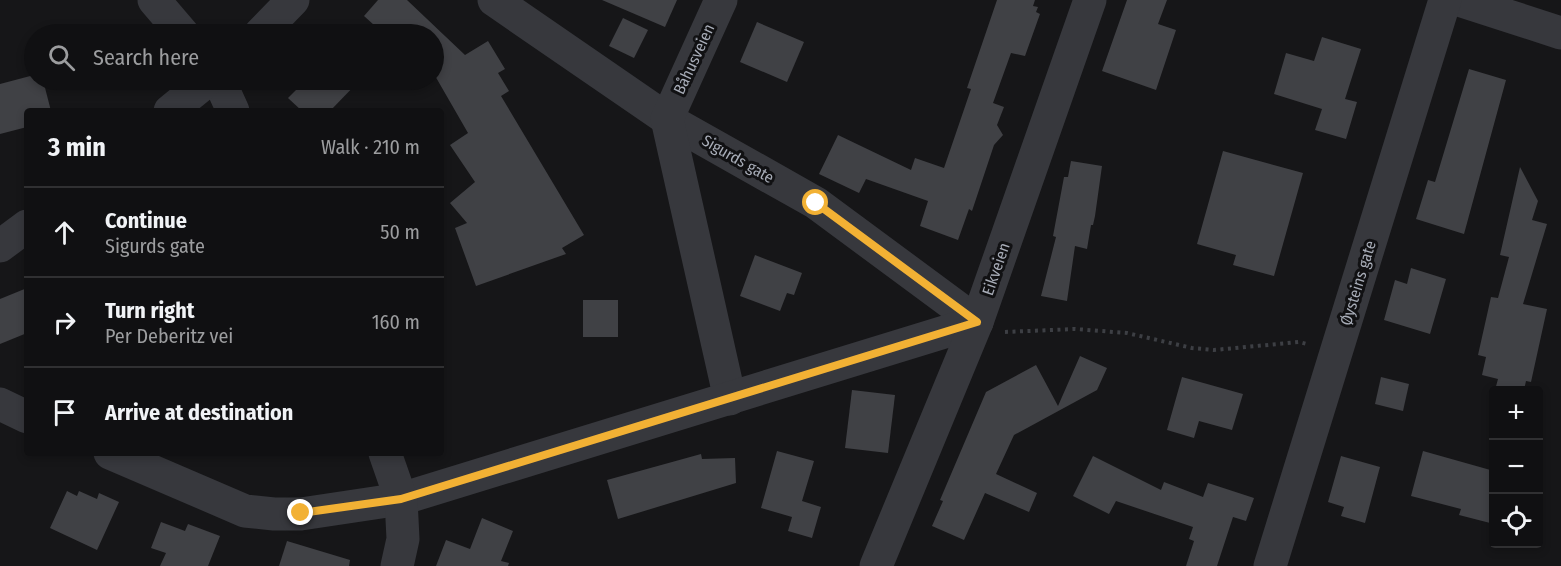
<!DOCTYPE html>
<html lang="en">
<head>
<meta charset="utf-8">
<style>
  :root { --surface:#101012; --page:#1e1e20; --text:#f1f3f6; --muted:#9c9d9f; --line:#303032 }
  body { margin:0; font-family:"Fira Sans Condensed",sans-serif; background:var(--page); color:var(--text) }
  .controls { position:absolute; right:18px; bottom:18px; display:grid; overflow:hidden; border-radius:6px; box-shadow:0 3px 9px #0003 }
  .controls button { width:54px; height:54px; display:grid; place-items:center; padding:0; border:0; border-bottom:2px solid var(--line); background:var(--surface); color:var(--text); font:30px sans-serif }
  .stop { position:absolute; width:18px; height:18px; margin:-14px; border:4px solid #f2b134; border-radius:50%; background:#fff }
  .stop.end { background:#f2b134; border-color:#fff; box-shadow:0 2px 6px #0008 }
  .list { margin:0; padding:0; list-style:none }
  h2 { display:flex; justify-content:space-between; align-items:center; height:78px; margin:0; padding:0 24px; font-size:26px }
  h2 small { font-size:20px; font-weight:400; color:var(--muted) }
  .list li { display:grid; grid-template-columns:39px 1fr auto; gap:18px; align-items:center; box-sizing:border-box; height:90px; padding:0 24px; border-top:2px solid var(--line) }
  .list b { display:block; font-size:22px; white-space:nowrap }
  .list p { margin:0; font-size:20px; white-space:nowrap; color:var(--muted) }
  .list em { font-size:20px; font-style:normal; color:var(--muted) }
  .icon { flex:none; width:33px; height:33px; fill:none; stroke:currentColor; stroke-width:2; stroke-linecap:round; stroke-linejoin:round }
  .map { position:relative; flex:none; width:1561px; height:566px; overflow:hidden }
  .search { position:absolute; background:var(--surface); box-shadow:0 3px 9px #0003; left:24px; top:24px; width:420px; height:66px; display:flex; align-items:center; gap:15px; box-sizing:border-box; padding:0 21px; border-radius:33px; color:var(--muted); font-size:22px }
  .panel { position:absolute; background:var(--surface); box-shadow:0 3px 9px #0003; left:24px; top:108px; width:420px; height:348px; border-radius:6px }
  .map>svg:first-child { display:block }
  .building { fill:#404145 }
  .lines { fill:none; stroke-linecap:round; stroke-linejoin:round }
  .path { stroke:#3d3f44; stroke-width:4; stroke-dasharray:3 4.5; stroke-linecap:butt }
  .minor { stroke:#37383d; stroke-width:33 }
  .route { stroke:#f2b134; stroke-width:8 }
  .labels { text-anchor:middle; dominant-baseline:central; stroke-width:6; stroke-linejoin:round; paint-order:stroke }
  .street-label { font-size:16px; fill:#a8adb8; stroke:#111113 }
</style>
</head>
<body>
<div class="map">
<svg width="1561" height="566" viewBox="0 0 1561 566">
  <rect width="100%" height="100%" fill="#161618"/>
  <!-- building -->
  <g class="building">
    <polygon points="378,0 407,0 465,55 488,41 505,69 498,73 509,91 501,96 584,235 562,248 566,254 476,286 455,228 467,223 450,203 475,182 450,145 468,133 434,74 434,34 384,34 364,16"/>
    <polygon points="602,0 677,0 665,27"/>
    <polygon points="997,0 1035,0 1033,6 1038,7 1036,12 1040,14 1025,56 1011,53 993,103 1004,107 997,125 1003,135 994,145 972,211 969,209 958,240 920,226 928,201 866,179 859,193 819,174 838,135 911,170 915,158 944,168 971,89 967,88"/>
    <polygon points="1127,0 1167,0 1158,24 1176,30 1156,90 1102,71"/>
    <polygon points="623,18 648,30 634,58 609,46"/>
    <polygon points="757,22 804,42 787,82 740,62"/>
    <polygon points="1322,37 1361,49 1345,99 1357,102 1346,139 1315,130 1322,109 1274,94 1286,53 1314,61"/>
    <polygon points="1469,69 1506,80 1464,234 1416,219 1428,180 1435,182"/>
    <polygon points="34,75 34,80 43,80 51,111 27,111 27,127 0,134 0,84"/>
    <polygon points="306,80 360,80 330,111 302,111 288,98"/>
    <polygon points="1223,151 1303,173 1274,276 1233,265 1236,255 1197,244"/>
    <polygon points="1071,161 1102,166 1095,216 1093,225 1091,225 1087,249 1075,246 1067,301 1041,296 1056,237 1053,236 1064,177 1068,177"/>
    <polygon points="1520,167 1538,201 1532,220 1547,224 1523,304 1547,309 1531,382 1526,381 1524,390 1495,390 1498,379 1482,375 1486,357 1478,355 1491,297 1498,298 1509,257 1500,255"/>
    <polygon points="755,255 802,273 794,295 787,293 780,311 740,296"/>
    <polygon points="1411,268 1446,279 1430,334 1384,320 1395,280 1407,284"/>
    <polygon points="27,288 27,333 0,344 0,299"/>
    <rect x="583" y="300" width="35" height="37"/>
    <polygon points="1080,356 1107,368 1097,390 1014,435 996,474 1037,493 1029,512 985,493 964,540 932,526 943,501 940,500 986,392 1036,365 1058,406"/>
    <polygon points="1182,377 1243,394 1232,430 1199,421 1194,438 1167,430"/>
    <polygon points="1381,377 1409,384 1403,411 1375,404"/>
    <polygon points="852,390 895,395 888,453 845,448"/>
    <polygon points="777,451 814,461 802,501 821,507 812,538 788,531 792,517 761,508"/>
    <polygon points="1423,451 1494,471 1494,524 1459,515 1461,509 1411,496"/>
    <polygon points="701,454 702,459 735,458 736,483 618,519 607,480"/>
    <polygon points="1093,456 1161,490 1164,482 1203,497 1208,483 1254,498 1246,521 1233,517 1217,566 1186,566 1194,541 1189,539 1193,527 1116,501 1109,514 1073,496"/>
    <polygon points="1341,456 1380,467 1365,523 1341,516 1344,507 1328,502"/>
    <polygon points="67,491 77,496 79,491 97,499 99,493 119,502 97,550 50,528"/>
    <polygon points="482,518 513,531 501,561 509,563 508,566 436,566 446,540 470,549"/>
    <polygon points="161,522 185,531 188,524 220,536 208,566 160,566 166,553 151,548"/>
    <polygon points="287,541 350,560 349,566 279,566"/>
  </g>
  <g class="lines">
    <!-- path -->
    <polyline class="path" points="1005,332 1075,329 1127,333 1192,348 1214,350 1299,342 1307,344"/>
    <!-- minor -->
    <g class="minor">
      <polyline points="154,0 183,34"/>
      <polyline points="494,0 667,119 816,203 977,322"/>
      <polyline points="721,0 667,119 730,399"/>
      <polyline points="1459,0 1561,33"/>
      <polyline points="260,34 293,0"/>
      <polyline points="219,80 233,111"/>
      <polyline points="170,111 208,80"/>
      <polyline points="0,246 27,226"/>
      <polyline points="0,404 27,417"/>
      <polyline points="110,453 245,511 274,514 301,514 401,499 977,322"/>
      <polyline points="385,453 401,499 403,539 397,566"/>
      <polyline points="876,566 977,322 1090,0"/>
      <polyline points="1270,566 1445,0"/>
    </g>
  </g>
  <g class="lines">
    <!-- route -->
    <polyline class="route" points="301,513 401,499 977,322 816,203"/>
  </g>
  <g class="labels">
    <!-- street labels -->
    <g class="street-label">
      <text transform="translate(694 59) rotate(-65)">Båhusveien</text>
      <text transform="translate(738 159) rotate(30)">Sigurds gate</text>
      <text transform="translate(996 269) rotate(-71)">Eikveien</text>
      <text transform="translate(1358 283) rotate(-73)">Øysteins gate</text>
    </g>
  </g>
</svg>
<div class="controls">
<button>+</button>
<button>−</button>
<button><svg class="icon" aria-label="locate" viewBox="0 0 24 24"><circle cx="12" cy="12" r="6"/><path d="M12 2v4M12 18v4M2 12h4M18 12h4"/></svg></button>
</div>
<div class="stop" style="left:816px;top:203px"></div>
<div class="stop end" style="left:301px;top:513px"></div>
<div class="search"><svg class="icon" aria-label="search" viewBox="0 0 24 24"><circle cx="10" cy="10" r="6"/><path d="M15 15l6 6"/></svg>Search here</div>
<section class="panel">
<h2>3 min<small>Walk · 210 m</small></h2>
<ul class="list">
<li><svg class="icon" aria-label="ahead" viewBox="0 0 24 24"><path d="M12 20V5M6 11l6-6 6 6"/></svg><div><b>Continue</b><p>Sigurds gate</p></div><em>50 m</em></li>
<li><svg class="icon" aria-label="right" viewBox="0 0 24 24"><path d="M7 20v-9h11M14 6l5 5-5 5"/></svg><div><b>Turn right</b><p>Per Deberitz vei</p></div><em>160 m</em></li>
<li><svg class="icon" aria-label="arrive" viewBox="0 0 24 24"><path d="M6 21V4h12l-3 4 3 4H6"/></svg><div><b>Arrive at destination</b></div></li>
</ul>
</section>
</div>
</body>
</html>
